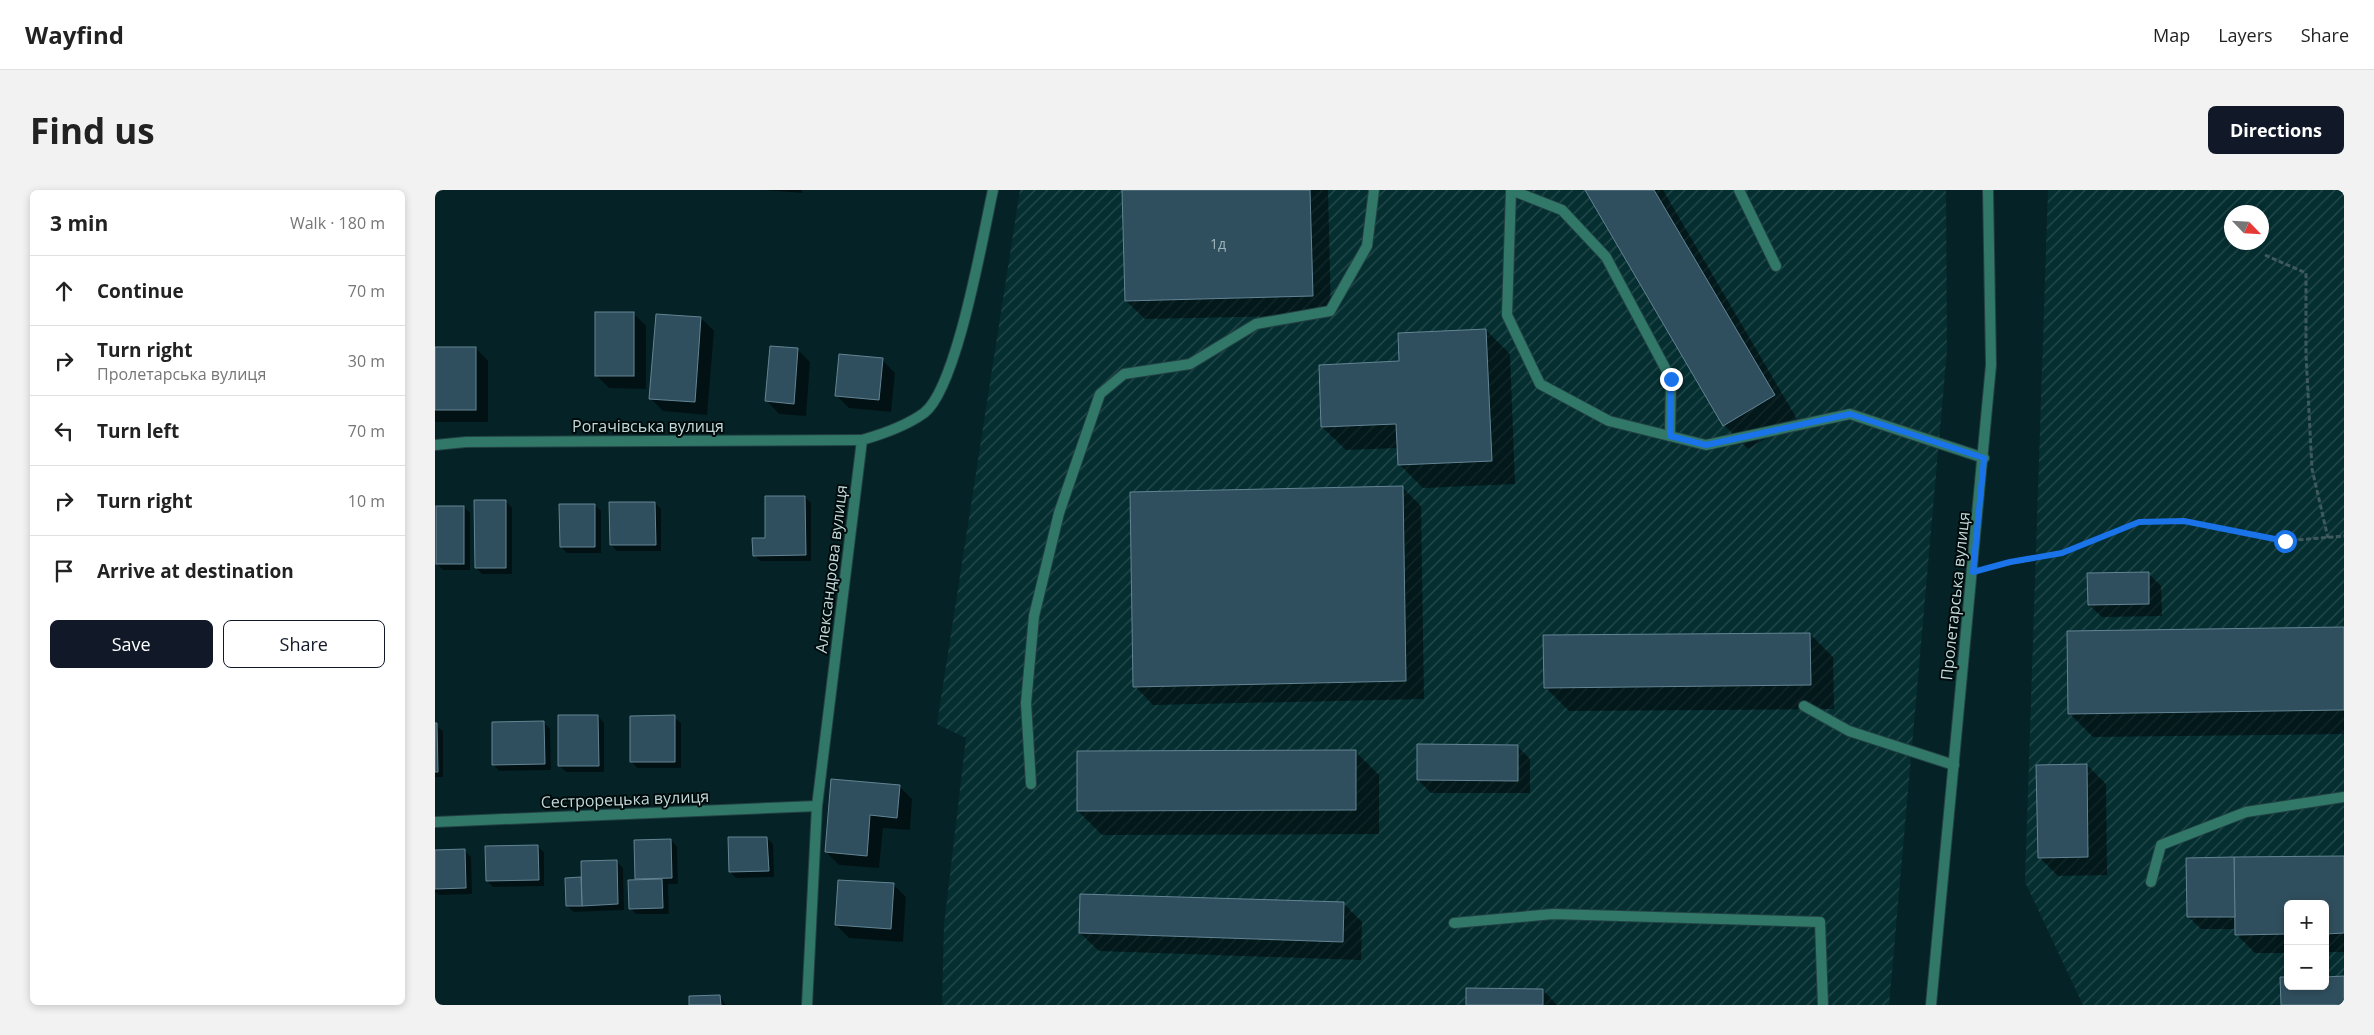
<!DOCTYPE html>
<html lang="en">
<head>
<meta charset="utf-8">
<style>
  :root { --surface:#fff; --page:#f2f2f2; --text:#222; --muted:#767676; --line:#e0e0e0; --accent:#111827 }
  body { margin:0; font-family:"Open Sans",sans-serif; background:var(--page); color:var(--text) }
  .controls { position:absolute; right:15px; bottom:15px; display:grid; overflow:hidden; border-radius:8px; box-shadow:0 2px 8px #0003 }
  .controls button { width:45px; height:45px; display:grid; place-items:center; padding:0; border:0; border-bottom:1px solid var(--line); background:var(--surface); color:var(--text); font:25px sans-serif }
  .compass { position:absolute; left:1789px; top:15px; width:45px; height:45px; border-radius:50%; background:var(--surface); box-shadow:0 2px 8px #0003; rotate:115deg }
  .stop { position:absolute; width:15px; height:15px; margin:-11px; border:4px solid #1a73e8; border-radius:50%; background:#fff }
  .stop.end { background:#1a73e8; border-color:#fff; box-shadow:0 1px 5px #0008 }
  .list { margin:0; padding:0; list-style:none }
  h2 { display:flex; justify-content:space-between; align-items:center; height:65px; margin:0; padding:0 20px; font-size:21px }
  h2 small { font-size:16px; font-weight:400; color:var(--muted) }
  .list li { display:grid; grid-template-columns:32px 1fr auto; gap:15px; align-items:center; box-sizing:border-box; height:70px; padding:0 20px; border-top:1px solid var(--line) }
  .list b { display:block; font-size:19px; white-space:nowrap }
  .list p { margin:0; font-size:16px; white-space:nowrap; color:var(--muted) }
  .list em { font-size:16px; font-style:normal; color:var(--muted) }
  .actions { display:flex; gap:10px; padding:15px 20px }
  .actions a { flex:1; padding:11px 0; border:1px solid var(--accent); border-radius:8px; text-align:center; font-size:18px; color:var(--accent) }
  .actions .main { background:var(--accent); color:#fff }
  .icon { flex:none; width:28px; height:28px; fill:none; stroke:currentColor; stroke-width:2; stroke-linecap:round; stroke-linejoin:round }
  .map { position:relative; flex:none; width:1909px; height:815px; overflow:hidden; border-radius:8px }
  header { display:flex; align-items:center; gap:30px; box-sizing:border-box; height:70px; padding:0 25px; background:var(--surface); border-bottom:1px solid var(--line) }
  header strong { font-size:24px }
  nav { display:flex; gap:28px; margin-inline-start:auto; font-size:18px }
  .intro { display:flex; align-items:center; justify-content:space-between; box-sizing:border-box; height:120px; padding:0 30px }
  h1 { margin:0; font-size:35px }
  .button { padding:12px 22px; border-radius:8px; background:var(--accent); color:#fff; font-size:18px; font-weight:700 }
  main { display:flex; gap:30px; padding:0 30px }
  aside { flex:1; background:var(--surface); border-radius:8px; box-shadow:0 2px 8px #0003 }
  .map>svg:first-child { display:block }
  .industrial { fill:url(#industrial-furrows); fill-rule:evenodd }
  .shadow { fill:#0007 }
  .building { fill:#304f5e; stroke:#638494 }
  .lines { fill:none; stroke-linecap:round; stroke-linejoin:round }
  .service-casing { stroke:#234043; stroke-width:12 }
  .minor-casing { stroke:#234043; stroke-width:12 }
  .tertiary-casing { stroke:#234043; stroke-width:12 }
  .path { stroke:#3f5a5d; stroke-width:3; stroke-dasharray:5 2.5; stroke-linecap:butt }
  .service { stroke:#317868; stroke-width:10 }
  .minor { stroke:#317868; stroke-width:10 }
  .tertiary { stroke:#317868; stroke-width:10 }
  .route { stroke:#1a73e8; stroke-width:6 }
  .labels { text-anchor:middle; dominant-baseline:central; stroke-width:4; stroke-linejoin:round; paint-order:stroke }
  .number-label { font-size:14px; fill:#9eb6bb }
  .street-label { font-size:16px; fill:#c3d8da; stroke:#000b0c }
</style>
</head>
<body>
<header>
<strong>Wayfind</strong>
<nav><a>Map</a><a>Layers</a><a>Share</a></nav>
</header>
<div class="intro"><h1>Find us</h1><a class="button">Directions</a></div>
<main>
<aside>
<h2>3 min<small>Walk · 180 m</small></h2>
<ul class="list">
<li><svg class="icon" aria-label="ahead" viewBox="0 0 24 24"><path d="M12 20V5M6 11l6-6 6 6"/></svg><div><b>Continue</b></div><em>70 m</em></li>
<li><svg class="icon" aria-label="right" viewBox="0 0 24 24"><path d="M7 20v-9h11M14 6l5 5-5 5"/></svg><div><b>Turn right</b><p>Пролетарська вулиця</p></div><em>30 m</em></li>
<li><svg class="icon" aria-label="left" viewBox="0 0 24 24"><path d="M17 20v-9H6M10 6l-5 5 5 5"/></svg><div><b>Turn left</b></div><em>70 m</em></li>
<li><svg class="icon" aria-label="right" viewBox="0 0 24 24"><path d="M7 20v-9h11M14 6l5 5-5 5"/></svg><div><b>Turn right</b></div><em>10 m</em></li>
<li><svg class="icon" aria-label="arrive" viewBox="0 0 24 24"><path d="M6 21V4h12l-3 4 3 4H6"/></svg><div><b>Arrive at destination</b></div></li>
</ul>
<div class="actions"><a class="main">Save</a><a>Share</a></div>
</aside>
<div class="map">
<svg width="1909" height="815" viewBox="0 0 1909 815">
  <defs>
    <pattern id="industrial-furrows" width="10" height="10" patternUnits="userSpaceOnUse" patternTransform="scale(1.25)"><rect width="10" height="10" fill="#052e31"/><path d="M-1 1l2-2M0 10L10 0M9 11l2-2" fill="none" stroke="#284c4e"/></pattern>
  </defs>
  <rect width="100%" height="100%" fill="#052326"/>
  <!-- industrial -->
  <g class="industrial">
    <polygon points="585,0 1511,0 1512,160 1454,815 507,815 509,736 531,548 502,534"/>
    <path d="M1613 0H1909V815H1648L1590 692ZM1796 22H1826V52H1796ZM1853 714H1890V796H1853Z"/>
  </g>
  <!-- shadow -->
  <g class="shadow">
    <polygon points="329,0 367,0 367,3"/>
    <polygon points="689,0 893,0 896,125 710,129 691,111"/>
    <polygon points="1151,0 1228,0 1362,229 1313,259 1289,235"/>
    <polygon points="198,123 211,136 211,199 174,198 161,185"/>
    <polygon points="266,128 279,141 272,225 228,221 215,208"/>
    <polygon points="1051,140 1075,164 1080,294 988,298 964,274 963,258 911,260 887,237 966,172"/>
    <polygon points="0,158 41,158 53,171 53,232 0,232"/>
    <polygon points="362,159 375,172 371,226 344,224 332,211"/>
    <polygon points="447,170 460,183 456,222 414,218 401,205"/>
    <polygon points="967,297 986,316 989,509 718,515 700,496"/>
    <polygon points="370,307 376,313 376,371 325,371 319,365"/>
    <polygon points="71,311 77,318 77,384 47,384 41,378"/>
    <polygon points="220,313 226,319 226,361 182,361 176,355"/>
    <polygon points="160,315 166,321 166,363 132,363 126,357"/>
    <polygon points="29,317 35,323 35,380 8,380 2,374"/>
    <polygon points="1713,383 1726,396 1727,426 1667,427 1654,415"/>
    <polygon points="1909,438 1909,544 1658,547 1634,523"/>
    <polygon points="1375,444 1398,467 1399,519 1134,521 1110,497"/>
    <polygon points="163,526 169,533 169,582 131,582 125,576"/>
    <polygon points="239,527 246,533 246,578 202,578 196,571"/>
    <polygon points="109,533 115,539 116,580 64,581 58,574"/>
    <polygon points="0,535 8,541 8,587 0,587"/>
    <polygon points="1082,556 1095,569 1095,603 996,603 983,590"/>
    <polygon points="920,561 944,585 944,644 667,645 643,621"/>
    <polygon points="1652,575 1671,594 1672,685 1623,686 1604,667"/>
    <polygon points="464,596 477,609 475,640 448,638 444,678 404,675 391,662"/>
    <polygon points="332,648 338,654 339,687 301,688 295,682"/>
    <polygon points="236,650 242,657 243,694 233,694 234,724 201,724 195,718 201,691 200,651"/>
    <polygon points="102,656 109,662 109,696 58,697 52,691"/>
    <polygon points="30,661 36,667 37,704 4,705 0,701 0,662"/>
    <polygon points="1909,667 1909,762 1890,762 1890,714 1853,714 1853,763 1820,763 1801,744 1801,739 1766,739 1753,726"/>
    <polygon points="182,672 188,678 189,720 139,722 132,716 131,689 147,689"/>
    <polygon points="458,694 471,707 468,752 414,748 401,735"/>
    <polygon points="909,714 927,732 926,770 664,761 645,743"/>
    <polygon points="1108,800 1122,815 1032,815"/>
    <polygon points="285,806 291,815 255,815"/>
  </g>
  <!-- building -->
  <g class="building">
    <polygon points="687,0 875,0 878,106 690,111"/>
    <polygon points="1150,0 1219,0 1340,205 1288,236"/>
    <rect x="160" y="122" width="39" height="64"/>
    <polygon points="221,124 266,127 260,212 214,209"/>
    <polygon points="1051,139 1057,271 963,275 961,234 886,237 884,175 964,171 963,143"/>
    <polygon points="335,156 363,158 359,214 330,211"/>
    <rect x="0" y="157" width="41" height="63"/>
    <polygon points="404,164 448,168 444,210 400,206"/>
    <polygon points="968,296 971,491 698,497 695,302"/>
    <polygon points="330,306 370,306 371,365 318,366 317,348 330,348"/>
    <polygon points="39,310 71,310 71,378 40,378"/>
    <polygon points="174,312 220,312 221,355 175,355"/>
    <polygon points="124,314 160,314 160,357 125,357"/>
    <rect x="1" y="316" width="28" height="58"/>
    <polygon points="1714,382 1714,414 1653,415 1652,383"/>
    <polygon points="1909,437 1909,520 1633,524 1632,441"/>
    <polygon points="1375,443 1376,495 1109,498 1108,445"/>
    <polygon points="123,525 163,525 164,576 123,576"/>
    <polygon points="240,525 240,572 195,572 195,526"/>
    <polygon points="109,531 110,574 57,575 57,532"/>
    <polygon points="0,533 2,533 3,582 0,582"/>
    <polygon points="982,554 1083,555 1083,591 982,590"/>
    <polygon points="921,560 921,620 642,621 642,561"/>
    <polygon points="1652,574 1653,667 1603,668 1601,575"/>
    <polygon points="396,589 465,595 462,628 435,625 432,666 390,662"/>
    <polygon points="293,647 332,647 334,681 294,682"/>
    <polygon points="236,649 237,688 200,689 199,650"/>
    <polygon points="103,655 104,690 51,691 50,656"/>
    <polygon points="30,659 31,698 0,699 0,660"/>
    <polygon points="1909,666 1909,743 1890,744 1890,714 1853,714 1853,744 1800,745 1799,667"/>
    <polygon points="1799,667 1800,727 1752,727 1751,668"/>
    <polygon points="182,670 183,714 147,716 146,671"/>
    <polygon points="146,687 147,716 131,716 130,688"/>
    <polygon points="227,689 228,718 194,719 193,690"/>
    <polygon points="403,690 459,693 456,739 400,735"/>
    <polygon points="645,704 909,712 908,752 644,743"/>
    <polygon points="1909,786 1909,815 1846,815 1845,787 1853,787 1853,796 1890,796 1890,787"/>
    <polygon points="1031,798 1108,799 1108,815 1031,815"/>
    <polygon points="285,805 286,815 254,815 254,806"/>
  </g>
  <g class="lines">
    <!-- service casing -->
    <g class="service-casing">
      <g id="service">
        <polyline points="1076,0 1072,125 1105,194 1174,231 1271,255 1415,224 1549,268"/>
        <polyline points="1076,0 1127,20 1171,67 1236,189 1235,246"/>
        <polyline points="1304,0 1341,76"/>
        <polyline points="1369,516 1414,541 1519,575"/>
        <polyline points="596,594 591,513 599,426 624,323 665,204 689,184 755,174 821,134 895,121 932,56 939,0"/>
        <polyline points="1716,692 1726,655 1811,622 1909,607"/>
        <polyline points="1019,733 1118,724 1385,732 1388,815"/>
      </g>
    </g>
    <!-- minor casing -->
    <g class="minor-casing">
      <g id="minor">
        <polyline points="0,255 31,252 427,250"/>
        <polyline points="0,632 382,616"/>
        <path d="M372 815 382 616 427 250C448 244 471 236 489 223 522 198 548 45 558 0"/>
      </g>
    </g>
    <!-- tertiary casing -->
    <g class="tertiary-casing">
      <polyline id="tertiary" points="1496,815 1556,175 1553,0"/>
    </g>
    <!-- path -->
    <g class="path">
      <polyline points="1830,65 1871,83 1871,165 1877,279 1893,348"/>
      <polyline points="1558,377 1627,363 1703,332 1749,331 1850,351 1909,346"/>
    </g>
    <!-- service -->
    <use href="#service" class="service"/>
    <!-- minor -->
    <use href="#minor" class="minor"/>
    <!-- tertiary -->
    <use href="#tertiary" class="tertiary"/>
  </g>
  <g class="lines">
    <!-- route -->
    <polyline class="route" points="1236,189 1235,246 1271,255 1415,224 1549,268 1538,382 1575,372 1627,363 1704,332 1749,331 1850,351"/>
  </g>
  <g class="labels">
    <!-- number labels -->
    <g class="number-label">
      <text x="783" y="53">1д</text>
    </g>
    <!-- street labels -->
    <g class="street-label">
      <text x="213" y="236">Рогачівська вулиця</text>
      <text transform="translate(396 379) rotate(-83)">Александрова вулиця</text>
      <text transform="translate(1520 406) rotate(-84)">Пролетарська вулиця</text>
      <text transform="translate(190 609) rotate(-2)">Сестрорецька вулиця</text>
    </g>
  </g>
</svg>
<div class="controls">
<button>+</button>
<button>−</button>
</div>
<svg class="compass" viewBox="-18 -18 36 36"><path d="M0-13l5 13h-10z" fill="#e53935"/><path d="M0 13l5-13h-10z" fill="#767676"/></svg>
<div class="stop" style="left:1850px;top:351px"></div>
<div class="stop end" style="left:1236px;top:189px"></div>
</div>
</main>
</body>
</html>
